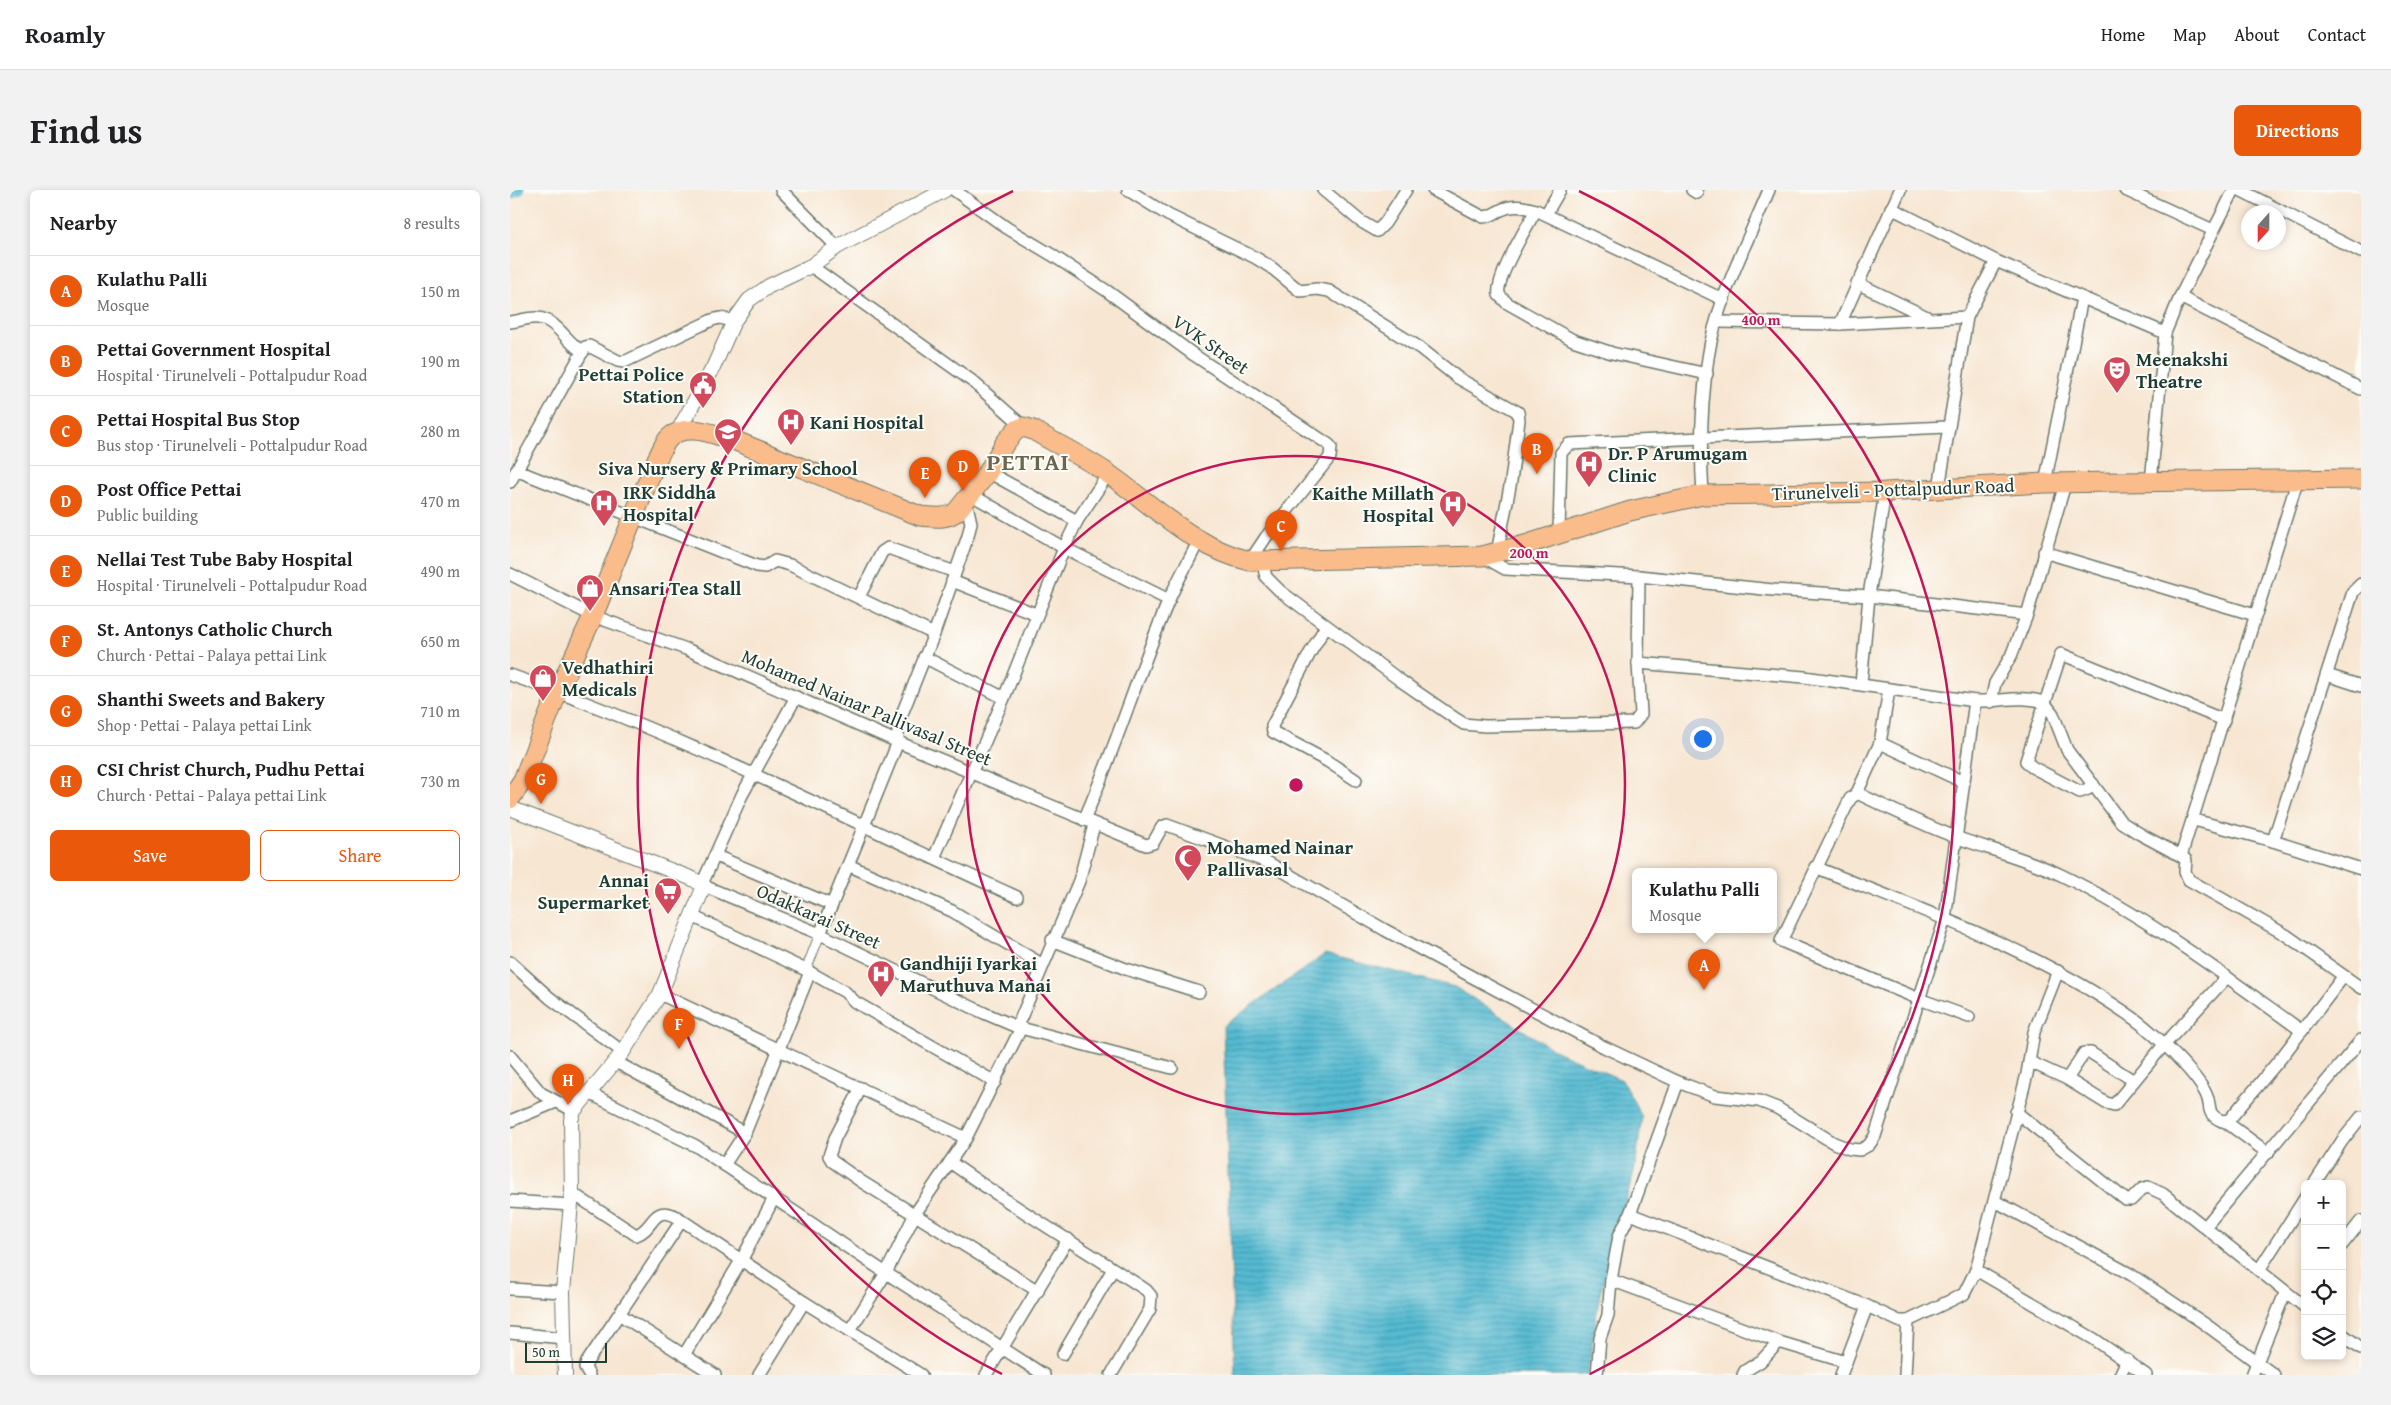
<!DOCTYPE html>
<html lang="en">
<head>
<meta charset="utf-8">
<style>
  :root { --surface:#fff; --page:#f2f2f2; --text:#202124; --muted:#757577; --line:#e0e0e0; --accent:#ea580c }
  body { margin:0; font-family:"Gentium Book Plus",serif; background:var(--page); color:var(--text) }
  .controls { position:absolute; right:15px; bottom:15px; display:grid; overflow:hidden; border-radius:8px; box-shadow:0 2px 8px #0003 }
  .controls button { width:45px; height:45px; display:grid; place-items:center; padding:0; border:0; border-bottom:1px solid var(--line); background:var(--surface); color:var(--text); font:25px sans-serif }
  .compass { position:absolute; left:1731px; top:15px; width:45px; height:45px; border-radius:50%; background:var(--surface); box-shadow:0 2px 8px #0003; rotate:201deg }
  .scale { position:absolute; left:15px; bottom:12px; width:82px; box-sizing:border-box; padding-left:5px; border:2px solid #1f3d34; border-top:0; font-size:14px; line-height:18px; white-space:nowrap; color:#1f3d34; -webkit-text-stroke:4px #fdfcf7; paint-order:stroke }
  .you { position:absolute; left:1192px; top:548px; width:18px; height:18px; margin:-12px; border:4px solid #fff; border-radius:50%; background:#1a73e8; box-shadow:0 0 0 8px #1a73e833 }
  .badge { display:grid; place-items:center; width:32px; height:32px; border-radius:50%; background:var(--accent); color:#fff; font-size:16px; font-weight:700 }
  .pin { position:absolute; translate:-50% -41px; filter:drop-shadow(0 1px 2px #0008) }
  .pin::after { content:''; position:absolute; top:26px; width:18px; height:15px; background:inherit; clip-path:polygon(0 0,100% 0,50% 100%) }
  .popup { position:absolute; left:1122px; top:678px; width:145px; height:65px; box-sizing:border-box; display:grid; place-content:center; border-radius:8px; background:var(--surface); filter:drop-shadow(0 1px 4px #0005); font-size:16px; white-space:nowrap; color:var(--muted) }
  .popup b { font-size:19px; color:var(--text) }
  .popup::after { content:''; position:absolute; left:50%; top:100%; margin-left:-10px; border:10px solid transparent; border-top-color:var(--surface) }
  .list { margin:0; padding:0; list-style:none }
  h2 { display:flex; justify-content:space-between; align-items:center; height:65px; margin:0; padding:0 20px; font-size:21px }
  h2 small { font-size:16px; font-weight:400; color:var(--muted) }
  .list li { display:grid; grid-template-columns:32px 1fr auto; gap:15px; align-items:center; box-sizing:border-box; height:70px; padding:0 20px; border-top:1px solid var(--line) }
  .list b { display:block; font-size:19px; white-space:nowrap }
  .list p { margin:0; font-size:16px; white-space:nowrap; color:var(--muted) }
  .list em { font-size:16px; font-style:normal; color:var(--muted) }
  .actions { display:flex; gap:10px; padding:15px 20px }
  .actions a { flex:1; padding:11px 0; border:1px solid var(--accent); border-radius:8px; text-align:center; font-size:18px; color:var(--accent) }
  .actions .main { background:var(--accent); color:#fff }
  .icon { flex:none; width:28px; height:28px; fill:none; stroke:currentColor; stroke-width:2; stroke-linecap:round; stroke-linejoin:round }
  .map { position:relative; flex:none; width:1851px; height:1185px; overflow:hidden; border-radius:8px }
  header { display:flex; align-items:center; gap:30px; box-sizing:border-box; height:70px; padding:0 25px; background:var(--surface); border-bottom:1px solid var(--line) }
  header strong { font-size:24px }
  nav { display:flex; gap:28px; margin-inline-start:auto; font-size:18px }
  .intro { display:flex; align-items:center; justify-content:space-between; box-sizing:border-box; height:120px; padding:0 30px }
  h1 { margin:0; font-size:35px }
  .button { padding:12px 22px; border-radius:8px; background:var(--accent); color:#fff; font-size:18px; font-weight:700 }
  main { display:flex; gap:30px; padding:0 30px }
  aside { flex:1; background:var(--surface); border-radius:8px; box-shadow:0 2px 8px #0003 }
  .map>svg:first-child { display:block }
  .water { fill:url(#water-rules); stroke:#3a7c83 }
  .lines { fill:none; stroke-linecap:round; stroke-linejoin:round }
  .canal { stroke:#54bad2; stroke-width:11 }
  .pedestrian-casing { stroke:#6b786b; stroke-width:11 }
  .minor-casing { stroke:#6b786b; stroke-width:14 }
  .tertiary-casing { stroke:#6b786b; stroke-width:16 }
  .primary-casing { stroke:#6b786b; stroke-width:21 }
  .pedestrian { stroke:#fff; stroke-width:9 }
  .minor { stroke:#fff; stroke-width:11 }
  .tertiary { stroke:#fff; stroke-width:14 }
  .primary { stroke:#fabc8b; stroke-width:19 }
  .ring { fill:none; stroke:#c2185b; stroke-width:2.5 }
  .labels { text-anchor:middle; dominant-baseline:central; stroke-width:4; stroke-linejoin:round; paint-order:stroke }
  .street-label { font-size:19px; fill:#1f3d34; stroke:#fdfcf7 }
  .poi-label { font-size:19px; font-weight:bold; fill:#1f3d34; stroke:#fdfcf7; text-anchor:start }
  .district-label { font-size:24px; font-weight:bold; letter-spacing:1px; fill:#6a6650; stroke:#fdfcf7 }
  .centre { fill:#c2185b; stroke:#fdfcf7; stroke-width:2.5 }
  .ring-label { font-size:15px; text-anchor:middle; font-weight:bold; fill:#c2185b; stroke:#fdfcf7; stroke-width:4; stroke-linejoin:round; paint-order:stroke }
</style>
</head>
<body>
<header>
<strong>Roamly</strong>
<nav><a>Home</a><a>Map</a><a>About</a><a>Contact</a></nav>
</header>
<div class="intro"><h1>Find us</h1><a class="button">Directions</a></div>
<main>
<aside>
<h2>Nearby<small>8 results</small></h2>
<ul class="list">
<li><span class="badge">A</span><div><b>Kulathu Palli</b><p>Mosque</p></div><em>150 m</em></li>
<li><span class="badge">B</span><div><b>Pettai Government Hospital</b><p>Hospital · Tirunelveli - Pottalpudur Road</p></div><em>190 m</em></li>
<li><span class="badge">C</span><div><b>Pettai Hospital Bus Stop</b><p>Bus stop · Tirunelveli - Pottalpudur Road</p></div><em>280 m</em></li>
<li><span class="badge">D</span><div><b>Post Office Pettai</b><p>Public building</p></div><em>470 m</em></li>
<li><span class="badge">E</span><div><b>Nellai Test Tube Baby Hospital</b><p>Hospital · Tirunelveli - Pottalpudur Road</p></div><em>490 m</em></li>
<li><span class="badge">F</span><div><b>St. Antonys Catholic Church</b><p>Church · Pettai - Palaya pettai Link</p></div><em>650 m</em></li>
<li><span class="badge">G</span><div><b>Shanthi Sweets and Bakery</b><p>Shop · Pettai - Palaya pettai Link</p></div><em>710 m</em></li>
<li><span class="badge">H</span><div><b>CSI Christ Church, Pudhu Pettai</b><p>Church · Pettai - Palaya pettai Link</p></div><em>730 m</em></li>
</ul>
<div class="actions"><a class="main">Save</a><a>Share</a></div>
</aside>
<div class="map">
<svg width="1851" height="1185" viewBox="0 0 1851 1185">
  <defs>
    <pattern id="water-rules" width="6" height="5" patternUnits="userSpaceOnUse" patternTransform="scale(1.25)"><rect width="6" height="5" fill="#54bad2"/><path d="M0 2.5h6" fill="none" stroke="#4598ab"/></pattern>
  </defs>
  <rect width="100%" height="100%" fill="#fdfcf7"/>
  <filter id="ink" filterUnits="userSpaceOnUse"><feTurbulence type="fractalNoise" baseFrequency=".02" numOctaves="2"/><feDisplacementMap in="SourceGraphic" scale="10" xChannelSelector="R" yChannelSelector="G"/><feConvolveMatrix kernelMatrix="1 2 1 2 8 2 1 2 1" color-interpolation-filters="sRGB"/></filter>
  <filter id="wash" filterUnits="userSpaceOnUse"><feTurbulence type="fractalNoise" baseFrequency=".0096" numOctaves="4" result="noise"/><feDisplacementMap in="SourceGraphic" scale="20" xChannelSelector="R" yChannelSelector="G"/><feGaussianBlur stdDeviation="1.12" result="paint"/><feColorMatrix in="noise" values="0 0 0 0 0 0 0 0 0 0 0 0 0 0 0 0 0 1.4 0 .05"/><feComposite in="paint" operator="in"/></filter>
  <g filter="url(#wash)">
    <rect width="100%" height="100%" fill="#f7e6d2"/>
    <!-- water -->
    <polygon class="water" points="815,764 945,797 1046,861 1112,890 1132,927 1125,978 1090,1104 1077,1185 725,1185 713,836"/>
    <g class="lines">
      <!-- canal -->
      <polyline class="canal" points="0,4 9,0"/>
    </g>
  </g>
  <g filter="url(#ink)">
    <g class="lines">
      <!-- pedestrian casing -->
      <g class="pedestrian-casing">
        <polyline id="pedestrian" points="296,780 310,744"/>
      </g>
      <!-- minor casing -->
      <g class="minor-casing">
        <g id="minor">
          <polyline points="271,0 327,57"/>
          <polyline points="444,0 497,38 542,65 597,101 684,165 818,254 821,257 820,267 756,347 740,371"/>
          <polyline points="618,0 658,25 746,68 762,78 790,101 807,99 819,101 910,158 948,188 1008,222 1009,230 1001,291 987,363"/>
          <polyline points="813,0 850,31 867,41 875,33 896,0"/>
          <path d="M923 0 973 27C981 27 984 23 991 20 1003 14 1014 17 1026 20L1214 110"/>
          <polyline points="1182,0 1187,3"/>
          <polyline points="1615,0 1703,40"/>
          <polyline points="1730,0 1851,62"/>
          <polyline points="1381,18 1486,71 1655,143"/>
          <path d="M1026 20C1017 37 985 88 989 105L997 113 1063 150 1102 163 1197 184"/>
          <polyline points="1036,24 1050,0"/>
          <polyline points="301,76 462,191 514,237"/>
          <polyline points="1347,93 1417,127"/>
          <polyline points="1670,107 1851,199"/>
          <path d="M0 132C9 131 19 127 28 128 46 129 58 154 73 162"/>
          <polyline points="1207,132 1330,134 1457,127"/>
          <polyline points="1330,134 1390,0"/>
          <polyline points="8,281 247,376 255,377 265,371 280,375 424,444"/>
          <polyline points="478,282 567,331"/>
          <polyline points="0,292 75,157 79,156 108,171 114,172 202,130 210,128 224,131"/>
          <polyline points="1641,292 1655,143 1670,107 1724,0"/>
          <polyline points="1535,293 1572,108"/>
          <polyline points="1429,298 1457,127 1486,71"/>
          <polyline points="460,304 554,358 659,410"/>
          <path d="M1193 305C1190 260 1191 214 1198 168 1206 112 1237 53 1259 0"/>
          <polyline points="1049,343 1051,263 1059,254 1437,237"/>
          <polyline points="1534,362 1745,425"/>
          <polyline points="972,366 995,379 1129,386 1263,400 1359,406 1517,425"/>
          <polyline points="752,370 756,387 770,401 891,491 946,529 954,534 975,536 1124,533 1131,524 1128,473"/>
          <path d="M0 384 83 426 176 459 388 552 636 655 643 653 652 637 657 635 757 672 875 740 966 789 1094 857 1168 892 1205 906 1249 911 1267 918 1324 953 1340 959 1350 960 1359 955 1365 946 1435 729 1465 511C1489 512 1511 505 1534 512L1543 524 1557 560 1611 632 1630 644 1671 666 1676 670 1675 682 1679 690 1776 745 1851 798"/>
          <polyline points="1129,386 1128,473 1294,487 1465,511"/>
          <polyline points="442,391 526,424"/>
          <polyline points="349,407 372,362 378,358 445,382"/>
          <polyline points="816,436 800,463 762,536 763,542 817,571 846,590"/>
          <polyline points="414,467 494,508"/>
          <path d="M0 485C175 545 339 631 507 707"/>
          <polyline points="1817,485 1851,496"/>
          <polyline points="1351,494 1359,406 1375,302"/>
          <polyline points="1481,512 1485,493 1501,466 1517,425 1555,294"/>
          <polyline points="1370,553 1453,592"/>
          <polyline points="1583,594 1578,599 1570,602 1522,577 1516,571 1551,464 1714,530"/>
          <polyline points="1347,603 1370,553 1379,500"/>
          <path d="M574 630C605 559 628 484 658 412 667 391 679 371 689 350"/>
          <polyline points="1684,630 1763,651 1851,679"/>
          <polyline points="1763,651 1843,402 1851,394"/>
          <polyline points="206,666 322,715"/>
          <polyline points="1671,666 1787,292"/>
          <polyline points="424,668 494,508 554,358 567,331 598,284"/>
          <polyline points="338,675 442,721 533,775"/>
          <path d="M1305 677C1414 721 1530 761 1626 830 1645 844 1686 883 1696 904 1703 917 1694 923 1712 931L1719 930 1771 868 1833 787"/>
          <polyline points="192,694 232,605 286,507"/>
          <polyline points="194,696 310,744 474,823 507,837 662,878"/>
          <polyline points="182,726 296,780 335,802 345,812 485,892"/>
          <polyline points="310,744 388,552 388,534 424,444 458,346 461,333 456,311"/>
          <polyline points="542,750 616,779 689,802"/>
          <polyline points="0,772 40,808 113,862"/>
          <polyline points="150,804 456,948"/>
          <path d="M1459 827 1409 809 1271 751 1340 609 1347 603C1380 619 1413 635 1448 648 1482 660 1518 669 1551 685 1638 727 1714 785 1792 841"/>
          <polyline points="507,837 569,691 584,635"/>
          <polyline points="0,866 31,903 64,921"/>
          <polyline points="106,872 235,943"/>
          <polyline points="1520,872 1557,889 1596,913 1604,915 1653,856 1717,787"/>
          <polyline points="1557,889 1574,863 1581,863 1624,891"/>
          <polyline points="351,898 325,948 319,966 322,971 352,992 528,1101"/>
          <polyline points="79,903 186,956 376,1083 534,1185"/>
          <polyline points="1506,922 1616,1010 1621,1010 1632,999 1638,997 1653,1004 1795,1117"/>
          <polyline points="0,931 46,912"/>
          <polyline points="1716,932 1758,963"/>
          <path d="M440 972C504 1018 571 1057 636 1100L641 1106 640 1119 601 1185"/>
          <polyline points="214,975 235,943 300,782"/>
          <polyline points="1804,994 1832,951 1851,927"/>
          <path d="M62 1003 126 1045C145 1039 141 1014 167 1027L294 1112 411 1185"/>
          <polyline points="0,1011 61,1015"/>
          <polyline points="1485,1011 1620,1084 1695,1134 1764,1185"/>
          <polyline points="1120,1024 1357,1116 1389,1131 1398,1131 1454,1104 1466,1080 1517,884 1524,842 1548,781"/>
          <polyline points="1695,1037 1851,850"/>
          <polyline points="1832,1055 1851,1031"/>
          <polyline points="1466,1080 1584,1149 1636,1185"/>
          <polyline points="1749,1080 1795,1008"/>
          <polyline points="1101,1090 1109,1046 1120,1024 1168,892"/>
          <polyline points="0,1099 53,1102"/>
          <polyline points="109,1124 205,1185"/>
          <polyline points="340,1140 376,1083 405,1024 456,948 511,838"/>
          <polyline points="0,1143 54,1148"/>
          <polyline points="1832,1144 1851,1158"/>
          <polyline points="553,1164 603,1079"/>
          <polyline points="174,1165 232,1069 264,1008"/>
          <polyline points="79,1185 75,1178 77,1172 172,1030"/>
          <polyline points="249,1185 294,1112"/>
          <polyline points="476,1185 558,1049"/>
          <polyline points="1087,1185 1090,1148 1098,1125 1101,1090 1269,1152 1336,1172"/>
          <polyline points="1233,1185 1235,1181 1251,1171 1269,1152"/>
          <polyline points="1331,1185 1357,1116"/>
          <polyline points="1395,1185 1398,1131"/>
          <polyline points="1610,1185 1617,1170"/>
          <polyline points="1742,1185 1775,1103"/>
        </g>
      </g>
      <!-- tertiary casing -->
      <g class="tertiary-casing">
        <g id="tertiary">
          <polyline points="168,241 203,178 224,131 239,110 259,96 301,76 327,57 435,0"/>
          <polyline points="0,618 183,689 194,696 150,804 113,862 64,921 61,930 62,1003 53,1102 55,1185"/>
        </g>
      </g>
      <!-- primary casing -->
      <g class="primary-casing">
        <path id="primary" d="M0 609 13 590 48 501 83 426 147 269C151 262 154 253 159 248 175 232 203 244 221 249L410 326C423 327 437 330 447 321L478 282 495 253 506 240 514 237 523 240C548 255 576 268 600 285 644 316 686 359 740 371L972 366 1015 355 1120 321 1193 305 1375 302 1535 293 1851 289"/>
      </g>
      <!-- pedestrian -->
      <use href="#pedestrian" class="pedestrian"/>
      <!-- minor -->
      <use href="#minor" class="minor"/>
      <!-- tertiary -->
      <use href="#tertiary" class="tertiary"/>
      <!-- primary -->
      <use href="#primary" class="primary"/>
    </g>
  </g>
  <!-- distance rings -->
  <g class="ring">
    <circle cx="786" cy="595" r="329"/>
    <path d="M492 1184A658 658 0 0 1 503 1M1069 1A658 658 0 0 1 1080 1184"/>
  </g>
  <!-- icons -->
  <defs>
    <g id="theatre-pin" transform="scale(1.4375)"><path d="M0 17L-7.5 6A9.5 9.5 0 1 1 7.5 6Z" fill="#d1495b" stroke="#fdfcf7"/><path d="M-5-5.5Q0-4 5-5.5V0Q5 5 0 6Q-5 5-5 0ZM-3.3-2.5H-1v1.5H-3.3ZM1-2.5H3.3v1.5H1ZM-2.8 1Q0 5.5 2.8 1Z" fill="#fff"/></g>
    <g id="civic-pin" transform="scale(1.4375)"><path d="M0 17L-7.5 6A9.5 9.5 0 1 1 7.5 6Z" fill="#d1495b" stroke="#fdfcf7"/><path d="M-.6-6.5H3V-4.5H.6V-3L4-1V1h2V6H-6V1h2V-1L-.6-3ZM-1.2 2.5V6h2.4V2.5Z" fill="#fff"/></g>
    <g id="hospital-pin" transform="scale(1.4375)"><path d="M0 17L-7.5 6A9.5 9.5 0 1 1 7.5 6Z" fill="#d1495b" stroke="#fdfcf7"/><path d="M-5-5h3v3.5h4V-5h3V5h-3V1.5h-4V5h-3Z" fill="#fff"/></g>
    <g id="school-pin" transform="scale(1.4375)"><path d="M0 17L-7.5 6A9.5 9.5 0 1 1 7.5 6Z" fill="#d1495b" stroke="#fdfcf7"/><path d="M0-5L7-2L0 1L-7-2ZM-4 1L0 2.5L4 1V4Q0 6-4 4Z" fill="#fff"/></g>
    <g id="shop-pin" transform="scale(1.4375)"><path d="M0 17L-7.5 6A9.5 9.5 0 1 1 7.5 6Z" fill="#d1495b" stroke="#fdfcf7"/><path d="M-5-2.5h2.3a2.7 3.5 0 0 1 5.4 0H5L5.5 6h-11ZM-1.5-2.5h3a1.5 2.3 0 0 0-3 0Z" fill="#fff"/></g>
    <g id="mosque-pin" transform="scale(1.4375)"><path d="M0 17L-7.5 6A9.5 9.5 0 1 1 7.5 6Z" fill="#d1495b" stroke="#fdfcf7"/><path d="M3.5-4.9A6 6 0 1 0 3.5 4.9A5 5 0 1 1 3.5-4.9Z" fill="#fff"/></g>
    <g id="supermarket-pin" transform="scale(1.4375)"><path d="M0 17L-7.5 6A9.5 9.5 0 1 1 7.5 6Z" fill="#d1495b" stroke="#fdfcf7"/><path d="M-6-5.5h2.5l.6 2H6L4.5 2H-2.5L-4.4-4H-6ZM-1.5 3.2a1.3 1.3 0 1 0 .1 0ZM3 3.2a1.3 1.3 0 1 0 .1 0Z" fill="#fff"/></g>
  </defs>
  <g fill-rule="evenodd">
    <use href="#theatre-pin" x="1607" y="180"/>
    <use href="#civic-pin" x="193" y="195"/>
    <use href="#hospital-pin" x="281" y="232"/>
    <use href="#school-pin" x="218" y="242"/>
    <use href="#hospital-pin" x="1079" y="274"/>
    <use href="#hospital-pin" x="94" y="313"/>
    <use href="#hospital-pin" x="943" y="314"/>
    <use href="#shop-pin" x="80" y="398"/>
    <use href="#shop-pin" x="33" y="488"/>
    <use href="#mosque-pin" x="678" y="668"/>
    <use href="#supermarket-pin" x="158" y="701"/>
    <use href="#hospital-pin" x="371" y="784"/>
  </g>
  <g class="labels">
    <!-- street labels -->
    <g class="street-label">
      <text transform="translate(701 154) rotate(35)">VVK Street</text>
      <text transform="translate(1383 299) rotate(-2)">Tirunelveli - Pottalpudur Road</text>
      <text transform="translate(357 517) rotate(23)">Mohamed Nainar Pallivasal Street</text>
      <text transform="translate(309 726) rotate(24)">Odakkarai Street</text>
    </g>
    <!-- poi labels -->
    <g class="poi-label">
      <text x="1626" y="169">Meenakshi<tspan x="1626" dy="22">Theatre</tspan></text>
      <text x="174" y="184" text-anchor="end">Pettai Police<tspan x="174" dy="22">Station</tspan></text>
      <text x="300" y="232">Kani Hospital</text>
      <text x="1098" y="263">Dr. P Arumugam<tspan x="1098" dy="22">Clinic</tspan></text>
      <text x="218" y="278" text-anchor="middle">Siva Nursery &amp; Primary School</text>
      <text x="113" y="302">IRK Siddha<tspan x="113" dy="22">Hospital</tspan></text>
      <text x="924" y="303" text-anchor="end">Kaithe Millath<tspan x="924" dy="22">Hospital</tspan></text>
      <text x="99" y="398">Ansari Tea Stall</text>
      <text x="52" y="477">Vedhathiri<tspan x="52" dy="22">Medicals</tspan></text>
      <text x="697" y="657">Mohamed Nainar<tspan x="697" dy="22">Pallivasal</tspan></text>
      <text x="139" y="690" text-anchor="end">Annai<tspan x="139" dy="22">Supermarket</tspan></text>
      <text x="390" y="773">Gandhiji Iyarkai<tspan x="390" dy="22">Maruthuva Manai</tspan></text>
    </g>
    <!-- district labels -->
    <g class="district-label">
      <text x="518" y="271">PETTAI</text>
    </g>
  </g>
  <circle cx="786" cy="595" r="8" class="centre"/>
  <g class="ring-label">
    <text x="1251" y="135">400 m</text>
    <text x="1019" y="368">200 m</text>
  </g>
</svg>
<div class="controls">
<button>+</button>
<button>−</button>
<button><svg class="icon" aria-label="locate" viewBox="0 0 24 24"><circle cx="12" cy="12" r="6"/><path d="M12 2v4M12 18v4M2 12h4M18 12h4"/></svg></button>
<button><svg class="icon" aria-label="layers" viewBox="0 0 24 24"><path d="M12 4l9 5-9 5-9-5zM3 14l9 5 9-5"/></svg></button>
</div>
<svg class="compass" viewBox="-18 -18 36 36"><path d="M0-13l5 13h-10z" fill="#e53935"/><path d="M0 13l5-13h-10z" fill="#757577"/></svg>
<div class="scale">50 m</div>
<div class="you"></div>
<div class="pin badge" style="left:1194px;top:800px">A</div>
<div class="popup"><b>Kulathu Palli</b>Mosque</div>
<div class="pin badge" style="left:1027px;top:284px">B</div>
<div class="pin badge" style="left:771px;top:361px">C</div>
<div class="pin badge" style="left:453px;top:301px">D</div>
<div class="pin badge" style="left:415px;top:308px">E</div>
<div class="pin badge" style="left:169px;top:859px">F</div>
<div class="pin badge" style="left:31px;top:614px">G</div>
<div class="pin badge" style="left:58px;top:915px">H</div>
</div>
</main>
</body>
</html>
